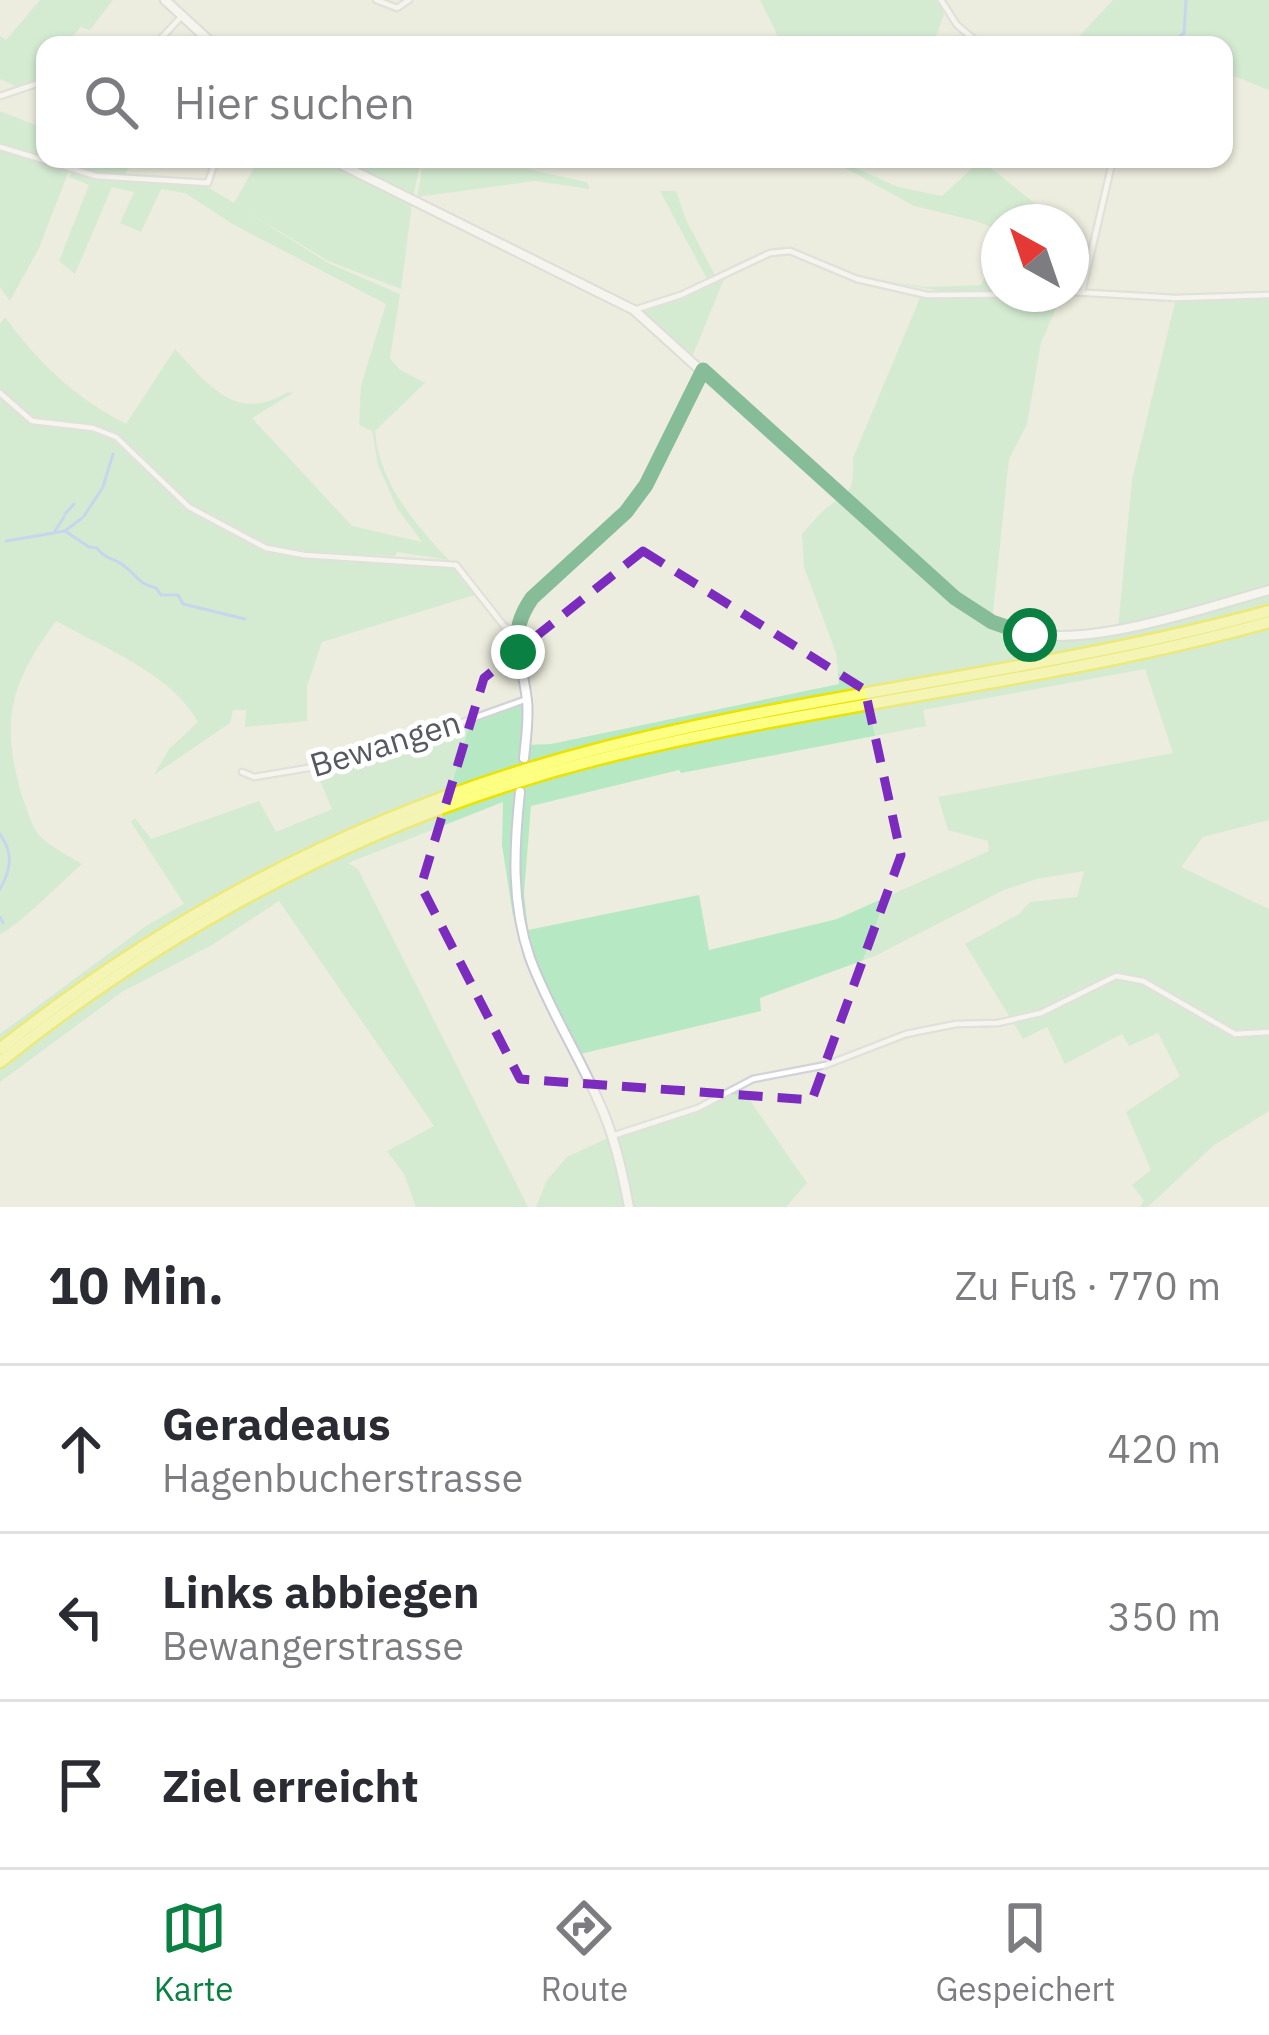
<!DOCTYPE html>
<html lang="de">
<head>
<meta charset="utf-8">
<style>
  :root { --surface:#fff; --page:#f2f2f3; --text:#2b2b33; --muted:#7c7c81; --line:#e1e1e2; --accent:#0b8043 }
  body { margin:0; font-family:"IBM Plex Sans",sans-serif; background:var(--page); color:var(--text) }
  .compass { position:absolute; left:981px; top:204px; width:108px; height:108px; border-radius:50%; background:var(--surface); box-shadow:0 3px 9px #0004; rotate:320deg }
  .stop { position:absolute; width:36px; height:36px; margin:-27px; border:9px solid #0b8043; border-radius:50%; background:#fff }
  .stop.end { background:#0b8043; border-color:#fff; box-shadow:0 3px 12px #0008 }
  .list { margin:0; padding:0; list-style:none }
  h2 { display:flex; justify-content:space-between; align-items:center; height:156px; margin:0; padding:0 48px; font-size:51px }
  h2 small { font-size:39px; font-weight:400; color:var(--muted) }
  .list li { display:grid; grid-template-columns:78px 1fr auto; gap:36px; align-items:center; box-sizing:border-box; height:168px; padding:0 48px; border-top:3px solid var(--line) }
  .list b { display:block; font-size:45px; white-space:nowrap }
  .list p { margin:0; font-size:39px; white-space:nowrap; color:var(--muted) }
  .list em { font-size:39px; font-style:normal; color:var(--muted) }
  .icon { flex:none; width:66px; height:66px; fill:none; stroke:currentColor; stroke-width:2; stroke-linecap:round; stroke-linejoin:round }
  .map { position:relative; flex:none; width:1269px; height:1207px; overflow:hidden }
  .search { position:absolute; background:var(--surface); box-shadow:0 3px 9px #0004; left:36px; right:36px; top:36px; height:132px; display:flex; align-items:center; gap:30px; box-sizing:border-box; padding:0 42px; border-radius:24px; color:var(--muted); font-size:45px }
  .sheet { height:660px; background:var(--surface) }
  nav { display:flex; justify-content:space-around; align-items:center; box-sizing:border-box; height:168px; border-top:3px solid var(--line); background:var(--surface); font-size:33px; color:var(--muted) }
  nav a { display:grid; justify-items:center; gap:6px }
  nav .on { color:var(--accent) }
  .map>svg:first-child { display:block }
  .green { fill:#b7e8c4; fill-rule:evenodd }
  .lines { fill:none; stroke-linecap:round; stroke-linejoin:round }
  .stream { stroke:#9cb9ff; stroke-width:3 }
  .street-casing { stroke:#d2d2da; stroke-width:9 }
  .secondary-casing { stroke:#c9cad5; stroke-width:12 }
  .highway-casing { stroke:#ebe200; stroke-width:15 }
  .street { stroke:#fff; stroke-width:4.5 }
  .secondary { stroke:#fff; stroke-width:8 }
  .highway { stroke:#fdff83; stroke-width:10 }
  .route { stroke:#0b8043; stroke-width:15 }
  .marked { fill:none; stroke:#7b2cbf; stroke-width:9; stroke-dasharray:24 15; stroke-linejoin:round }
  .labels { text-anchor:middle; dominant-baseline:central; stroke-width:10; stroke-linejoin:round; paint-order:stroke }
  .street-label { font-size:33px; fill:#575961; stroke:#fff }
</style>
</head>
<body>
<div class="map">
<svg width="1269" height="1207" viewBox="0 0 1269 1207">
  <rect width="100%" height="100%" fill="#ecedde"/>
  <!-- green -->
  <g class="green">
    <polygon points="40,0 113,0 90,30 81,27 65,45 45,45 45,79 15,86 0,79 0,36 6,40"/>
    <polygon points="760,0 939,0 945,11 933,45 782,45"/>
    <polygon points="1113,0 1269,0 1269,90 1236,77 1224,78 1224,45 1071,45"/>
    <polygon points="0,111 45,129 45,159 122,159 132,163 122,178 70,168 39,248 10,301 0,287"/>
    <path d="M259 159H326L412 204 401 289 328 261 243 209 328 263 400 294 390 358 399 369 425 383 375 431C379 483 415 524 449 560L397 552 395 556 373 555 372 559 456 565 481 593 322 642 307 686V721L245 727 246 710H233L230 723 154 775 169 749 198 722C170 673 104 648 56 621 10 684 0 721 22 796 27 808 32 829 42 838 53 848 69 856 82 864 66 878 14 930 0 934V324L5 317C39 364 75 397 126 424L175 349C208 384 235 424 288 392L293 393 252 418 352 526 422 542 397 508 378 465 372 431 359 425 361 385 386 304 234 225 185 193 161 189 141 232 120 223 134 192 112 187 75 274 59 261 89 185 69 177 72 171 124 181 201 183 234 203Z"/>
    <polygon points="337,159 421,159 413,199"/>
    <polygon points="829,159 847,159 847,164 898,187 942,196 981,160 1058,222 999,222 999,230 976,221 914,206"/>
    <polygon points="422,169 527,169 587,182 590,189 535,181 417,197"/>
    <polygon points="660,191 676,191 686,220 715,275 707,279"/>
    <path d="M999 246V294H1062L1041 343 1027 424 1009 459 992 622 1053 638 1118 628 1132 480 1176 298 1269 295V820L1203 837 1181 867 1269 909V1111L1213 1146 1148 1207H1140L1144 1201 1132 1185 1151 1170 1126 1112 1180 1076 1158 1033 1129 1046 1122 1034 1065 1064 1047 1027 1023 1039 965 944 1019 914 1030 902 1077 897 1084 871 1037 879 1004 890 875 956 760 998 761 1011 576 1055 543 989 519 915 513 916 502 845 503 802 348 863 358 869 528 1207H416L404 1174 387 1151 434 1126 279 901 212 945 122 992 0 1082V1034L146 926 184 904 131 822 135 818 151 839 259 801 276 832 332 809 314 767 390 748 527 699 526 745 551 744 839 684 836 653 804 567 802 534C809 527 815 518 822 512 848 489 854 499 853 458L922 293 963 295 868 278 926 287 981 285ZM1145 669 1173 753 938 797 948 830 988 841 989 851 837 919 709 950 699 895 528 930 524 893 531 806 679 770 681 773 926 726 923 710Z"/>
    <polygon points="726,274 693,355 642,312 642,308 664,303"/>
    <polygon points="740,1086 807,1183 786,1207 536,1207 547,1180 567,1157 612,1136 698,1108"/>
  </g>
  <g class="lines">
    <!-- stream -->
    <g class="stream">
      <polyline points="1169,45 1184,33 1186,0"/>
      <polyline points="65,514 74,504"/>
      <polyline points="84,516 103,487 113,454"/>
      <polyline points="55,531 64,517"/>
      <polyline points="65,531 82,518"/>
      <path d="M6 541 65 531 89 547 97 548C106 560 112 557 123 565 137 575 138 584 156 588L161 595H178L183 604 245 619"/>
      <path d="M0 834C14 854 11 869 0 889"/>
      <polyline points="0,917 3,923"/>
    </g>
    <!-- street casing -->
    <g class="street-casing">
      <g id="street">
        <polyline points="376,0 397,8 409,0"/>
        <polyline points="941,0 957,25 981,45"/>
        <polyline points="155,45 180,18"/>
        <polyline points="0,96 45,81"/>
        <polyline points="0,147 96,176 208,183 216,159"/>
        <polyline points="1071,292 1176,298 1269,295"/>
        <polyline points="1082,292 1113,159"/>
        <polyline points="634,310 681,295 770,253 790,251 857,279 927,295 1046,294"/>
        <polyline points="0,393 32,421 93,428 116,437 189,507 266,548 304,555 456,565 504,626 516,632"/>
        <polyline points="242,772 254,777 314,767 390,748 527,699"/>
        <polyline points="612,1136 698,1108 753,1079 826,1065 906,1034 956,1024 998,1023 1041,1013 1116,976 1143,981 1235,1034 1269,1032"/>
      </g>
    </g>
    <!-- secondary casing -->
    <g class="secondary-casing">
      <g id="secondary">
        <polyline points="165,0 214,45"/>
        <path d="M330 159 634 310 937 584C959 601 980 619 1007 629 1078 653 1197 610 1269 590"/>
        <path d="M524 758C526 738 529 719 527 700 522 661 508 633 532 598L625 512 646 485 703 370"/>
        <path d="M520 792C514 848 511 903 530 958 548 1007 577 1052 598 1100 614 1134 622 1170 629 1207"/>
      </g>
    </g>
    <!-- highway casing -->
    <g class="highway-casing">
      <g id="highway">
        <path d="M0 1049C177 908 375 807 594 750 817 692 1047 672 1269 611"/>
        <path d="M0 1062C179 919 380 814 603 758 823 703 1050 683 1269 622"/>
      </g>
    </g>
    <!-- street -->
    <use href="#street" class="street"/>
    <!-- secondary -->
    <use href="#secondary" class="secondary"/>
    <!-- highway -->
    <use href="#highway" class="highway"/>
  </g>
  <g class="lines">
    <!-- route -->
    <path class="route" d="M518 652C516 630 519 617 532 598L626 512 646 485 703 370 955 598 992 622 1030 635"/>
  </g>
  <!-- marked area -->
  <path d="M0 0H1269V1207H0ZM643 551 865 690 901 855 812 1100 520 1079 421 886 484 678Z" fill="#ecedde" fill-opacity=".55" fill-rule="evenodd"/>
  <path class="marked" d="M643 551 865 690 901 855 812 1100 520 1079 421 886 484 678Z"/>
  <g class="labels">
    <!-- street labels -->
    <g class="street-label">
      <text transform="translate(385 743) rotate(-17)">Bewangen</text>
    </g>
  </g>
</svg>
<svg class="compass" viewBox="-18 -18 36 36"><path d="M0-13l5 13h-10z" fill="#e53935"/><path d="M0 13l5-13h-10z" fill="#7c7c81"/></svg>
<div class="stop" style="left:1030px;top:635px"></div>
<div class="stop end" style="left:518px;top:652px"></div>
<div class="search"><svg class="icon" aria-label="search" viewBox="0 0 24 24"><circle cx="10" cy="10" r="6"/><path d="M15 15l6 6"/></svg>Hier suchen</div>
</div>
<section class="sheet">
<h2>10 Min.<small>Zu Fuß · 770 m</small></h2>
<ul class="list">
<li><svg class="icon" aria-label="ahead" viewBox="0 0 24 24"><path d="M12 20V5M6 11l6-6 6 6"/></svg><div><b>Geradeaus</b><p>Hagenbucherstrasse</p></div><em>420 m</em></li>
<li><svg class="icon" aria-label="left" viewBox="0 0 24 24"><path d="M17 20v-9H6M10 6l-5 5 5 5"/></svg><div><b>Links abbiegen</b><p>Bewangerstrasse</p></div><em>350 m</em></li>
<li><svg class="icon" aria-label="arrive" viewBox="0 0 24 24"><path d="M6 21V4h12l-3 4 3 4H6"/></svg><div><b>Ziel erreicht</b></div></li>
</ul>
</section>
<nav>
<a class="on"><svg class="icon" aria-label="map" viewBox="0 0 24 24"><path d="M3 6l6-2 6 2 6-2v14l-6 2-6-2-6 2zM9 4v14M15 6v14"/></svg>Karte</a>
<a><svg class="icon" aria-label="directions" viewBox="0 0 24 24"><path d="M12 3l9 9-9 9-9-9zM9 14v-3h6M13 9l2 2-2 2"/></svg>Route</a>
<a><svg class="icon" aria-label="saved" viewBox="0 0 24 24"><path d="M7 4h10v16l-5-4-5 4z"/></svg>Gespeichert</a>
</nav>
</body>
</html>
